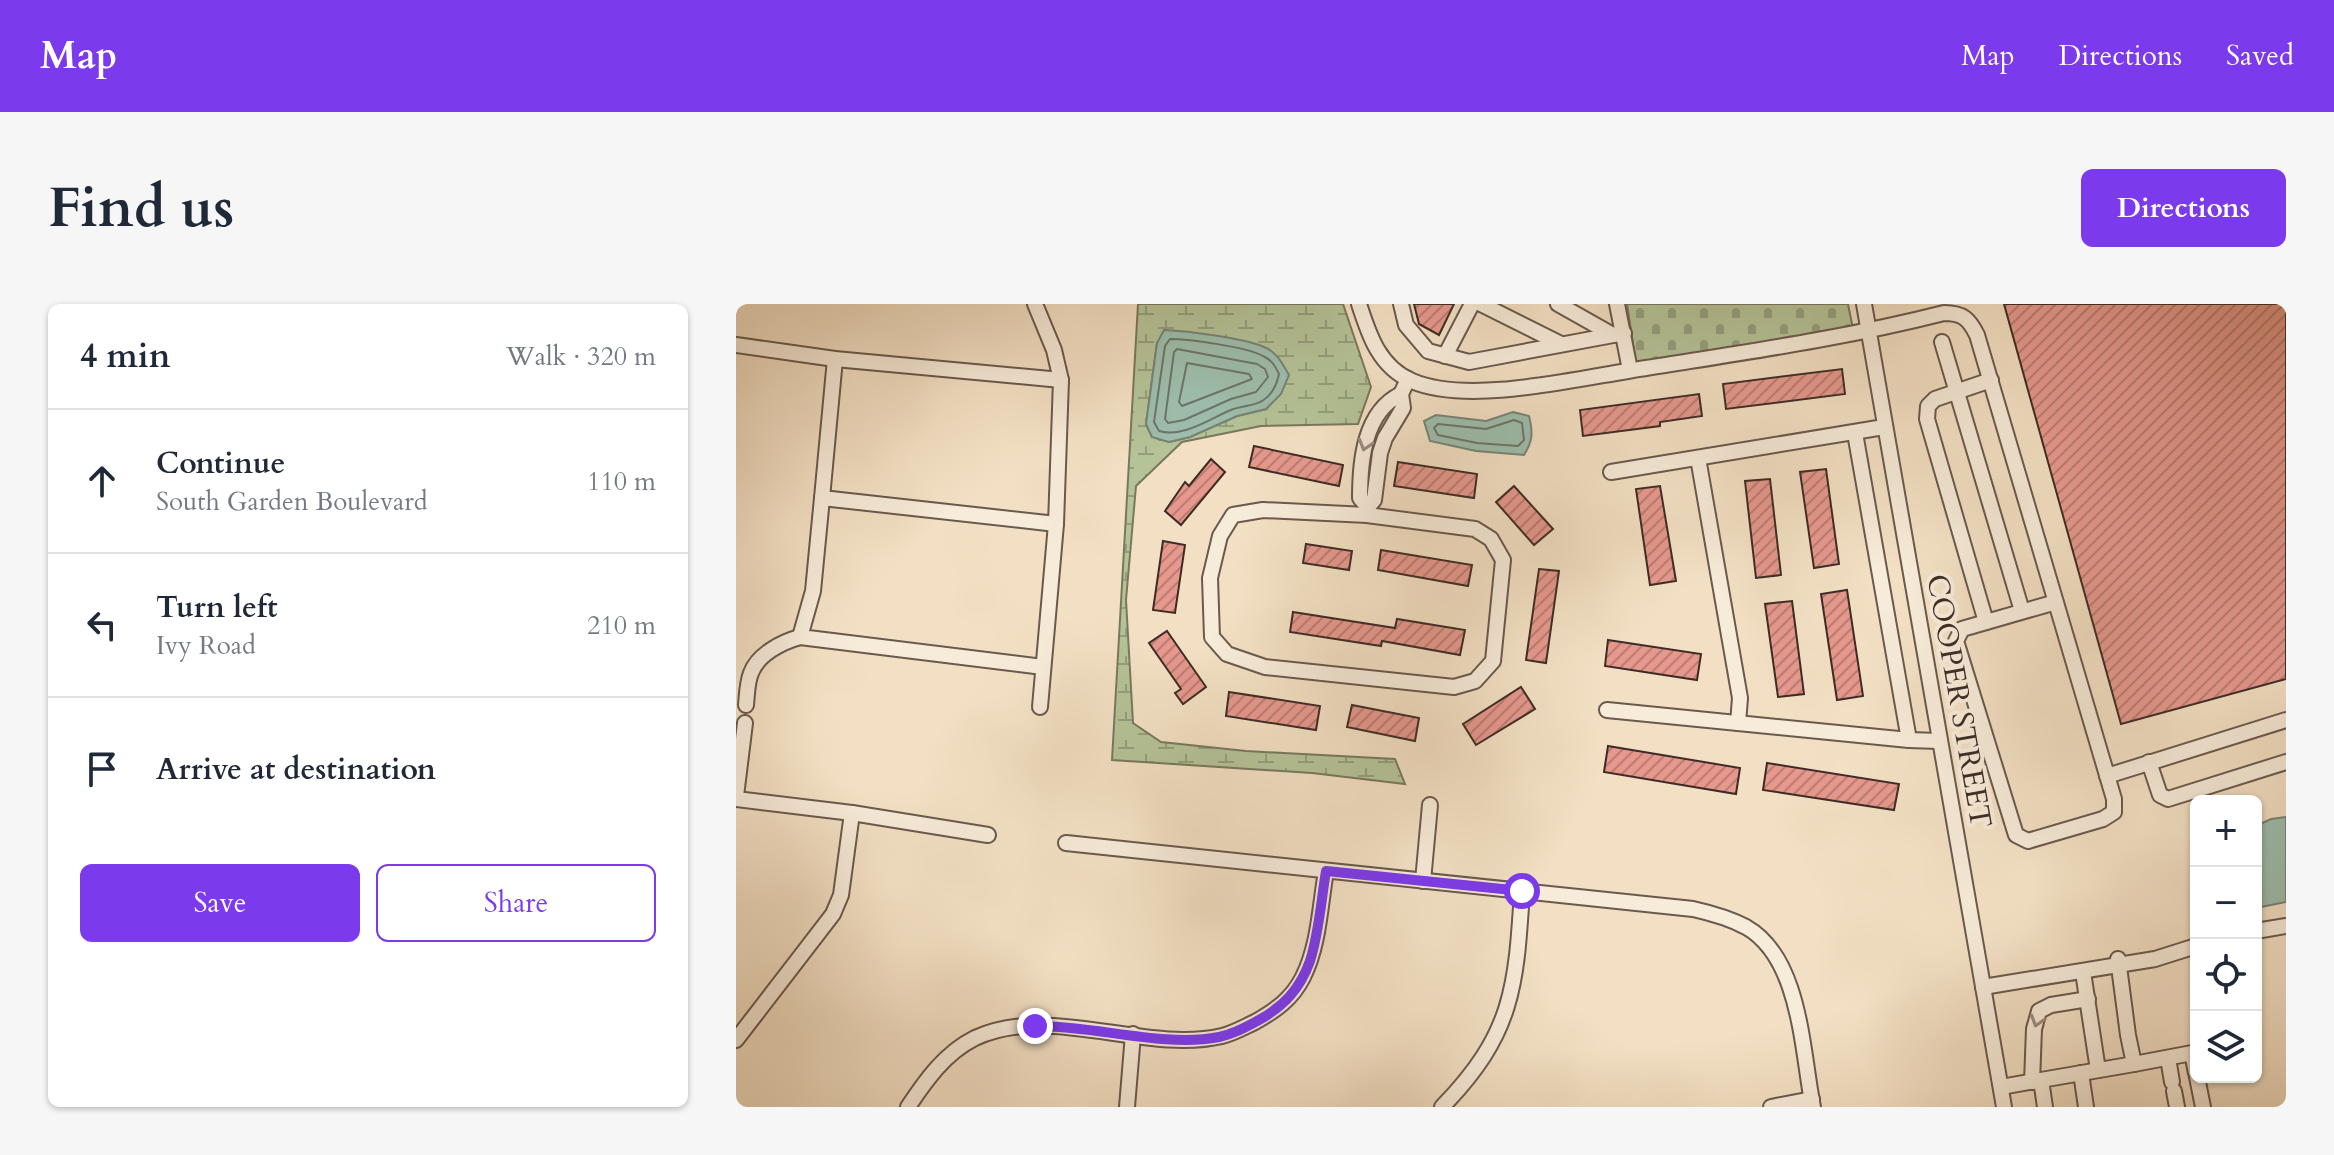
<!DOCTYPE html>
<html lang="en">
<head>
<meta charset="utf-8">
<style>
  :root { --surface:#fff; --page:#f6f6f7; --text:#1f2937; --muted:#747a83; --line:#e0e1e3; --accent:#7c3aed }
  body { margin:0; font-family:Cardo,serif; background:var(--page); color:var(--text) }
  .controls { position:absolute; right:24px; bottom:24px; display:grid; overflow:hidden; border-radius:12px; box-shadow:0 2px 6px #0004 }
  .controls button { width:72px; height:72px; display:grid; place-items:center; padding:0; border:0; border-bottom:2px solid var(--line); background:var(--surface); color:var(--text); font:40px sans-serif }
  .stop { position:absolute; width:24px; height:24px; margin:-18px; border:6px solid #7c3aed; border-radius:50%; background:#fff }
  .stop.end { background:#7c3aed; border-color:#fff; box-shadow:0 2px 8px #0008 }
  .list { margin:0; padding:0; list-style:none }
  h2 { display:flex; justify-content:space-between; align-items:center; height:104px; margin:0; padding:0 32px; font-size:34px }
  h2 small { font-size:26px; font-weight:400; color:var(--muted) }
  .list li { display:grid; grid-template-columns:52px 1fr auto; gap:24px; align-items:center; box-sizing:border-box; height:144px; padding:0 32px; border-top:2px solid var(--line) }
  .list b { display:block; font-size:30px; white-space:nowrap }
  .list p { margin:0; font-size:26px; white-space:nowrap; color:var(--muted) }
  .list em { font-size:26px; font-style:normal; color:var(--muted) }
  .actions { display:flex; gap:16px; padding:24px 32px }
  .actions a { flex:1; padding:18px 0; border:2px solid var(--accent); border-radius:12px; text-align:center; font-size:28px; color:var(--accent) }
  .actions .main { background:var(--accent); color:#fff }
  .icon { flex:none; width:44px; height:44px; fill:none; stroke:currentColor; stroke-width:2; stroke-linecap:round; stroke-linejoin:round }
  .map { position:relative; flex:none; width:1550px; height:803px; overflow:hidden; border-radius:12px }
  header { display:flex; align-items:center; gap:48px; box-sizing:border-box; height:112px; padding:0 40px; background:var(--accent); color:#fff }
  header strong { font-size:38px }
  nav { display:flex; gap:44px; margin-inline-start:auto; font-size:28px }
  .intro { display:flex; align-items:center; justify-content:space-between; box-sizing:border-box; height:192px; padding:0 48px }
  h1 { margin:0; font-size:56px }
  .button { padding:20px 36px; border-radius:12px; background:var(--accent); color:#fff; font-size:28px; font-weight:700 }
  main { display:flex; gap:48px; padding:0 48px }
  aside { flex:1; background:var(--surface); border-radius:12px; box-shadow:0 2px 6px #0004 }
  .map>svg:first-child { display:block }
  .wetland { fill:url(#wetland-marsh); stroke:#79785e; stroke-width:2; fill-rule:evenodd }
  .cemetery { fill:url(#cemetery-stones); stroke:#79785e; stroke-width:2 }
  .water { fill:#9dbead; stroke:#778477; stroke-width:2 }
  .lines { fill:none; stroke-linecap:round; stroke-linejoin:round }
  .shore { stroke:#6d7569; stroke-width:2 }
  .building { fill:url(#building-hatch); stroke:#3d2c25; stroke-width:2 }
  .minor-casing { stroke:#6a594d; stroke-width:18 }
  .minor { stroke:#f7ebd9; stroke-width:14 }
  .oneway { stroke:#9a8c7f }
  .route { stroke:#7c3aed; stroke-width:10 }
  .labels { text-anchor:middle; dominant-baseline:central; stroke-width:8; stroke-linejoin:round; paint-order:stroke }
  .street-label { font-size:30px; fill:#3d2c25; stroke:#f7ebd9 }
</style>
</head>
<body>
<header>
<strong>Map</strong>
<nav><a>Map</a><a>Directions</a><a>Saved</a></nav>
</header>
<div class="intro"><h1>Find us</h1><a class="button">Directions</a></div>
<main>
<aside>
<h2>4 min<small>Walk · 320 m</small></h2>
<ul class="list">
<li><svg class="icon" aria-label="ahead" viewBox="0 0 24 24"><path d="M12 20V5M6 11l6-6 6 6"/></svg><div><b>Continue</b><p>South Garden Boulevard</p></div><em>110 m</em></li>
<li><svg class="icon" aria-label="left" viewBox="0 0 24 24"><path d="M17 20v-9H6M10 6l-5 5 5 5"/></svg><div><b>Turn left</b><p>Ivy Road</p></div><em>210 m</em></li>
<li><svg class="icon" aria-label="arrive" viewBox="0 0 24 24"><path d="M6 21V4h12l-3 4 3 4H6"/></svg><div><b>Arrive at destination</b></div></li>
</ul>
<div class="actions"><a class="main">Save</a><a>Share</a></div>
</aside>
<div class="map">
<svg width="1550" height="803" viewBox="0 0 1550 803">
  <defs>
    <pattern id="wetland-marsh" width="20" height="14" patternUnits="userSpaceOnUse" patternTransform="scale(2)"><rect width="20" height="14" fill="#b5c398"/><path d="M1 5h8M5 5V1M11 12h8M15 12V8" fill="none" stroke="#949f7c"/></pattern>
    <pattern id="cemetery-stones" width="16" height="16" patternUnits="userSpaceOnUse" patternTransform="scale(2)"><rect width="16" height="16" fill="#b5c398"/><path d="M2 7V4a2 2 0 0 1 4 0v3zM10 15v-3a2 2 0 0 1 4 0v3z" fill="#949f7c"/></pattern>
    <pattern id="building-hatch" width="6" height="6" patternUnits="userSpaceOnUse" patternTransform="scale(2)"><rect width="6" height="6" fill="#e6988d"/><path d="M-1 1l2-2M0 6l6-6M5 7l2-2" fill="none" stroke="#bc7c73"/></pattern>
  </defs>
  <rect width="100%" height="100%" fill="#f3e0c4"/>
  <filter id="stains"><feTurbulence type="fractalNoise" baseFrequency=".0025" numOctaves="4"/><feColorMatrix values="0 0 0 0 .2 0 0 0 0 .09 0 0 0 0 .02 0 0 0 .5 -.17"/></filter>
  <radialGradient id="worn" r=".72"><stop offset=".6" stop-color="#630" stop-opacity="0"/><stop offset="1" stop-color="#630" stop-opacity=".3"/></radialGradient>
  <!-- wetland -->
  <path class="wetland" d="M402 0H607L635 83 622 120 525 122 446 138 400 182 390 296 397 419 425 438 510 447 659 455 669 480 576 469 376 456ZM421 39 530 105 501 112 454 133 433 138 416 133 410 120Z"/>
  <!-- cemetery -->
  <polygon class="cemetery" points="891,0 1112,0 1117,25 900,60"/>
  <!-- water -->
  <g class="water">
    <path d="M428 26C451 27 508 34 528 43 541 48 546 59 553 71L545 90 530 105 501 112 454 133 433 138 416 133 410 120 421 39Z"/>
    <path d="M777 108 793 112C797 128 797 137 788 151L740 147 694 137 688 117 700 111 750 117Z"/>
    <polygon points="1550,513 1550,598 1520,604 1520,522 1535,515"/>
  </g>
  <g class="lines">
    <!-- shore -->
    <g class="shore">
      <path d="M434 35C453 35 511 43 527 52 536 56 539 62 543 70 541 80 536 91 526 97 518 102 505 102 495 106 473 115 447 134 423 127L418 118 429 42Z"/>
      <polygon points="441,45 521,60 529,65 532,73 520,88 495,95 448,116 432,119 429,115 438,48"/>
      <polygon points="451,59 513,70 516,75 446,102 443,98"/>
      <polygon points="778,116 786,119 788,136 782,142 741,139 702,131 698,124 702,120 750,125"/>
    </g>
  </g>
  <!-- building -->
  <g class="building">
    <polygon points="678,0 718,0 703,31 683,20"/>
    <polygon points="1268,0 1550,0 1550,375 1385,420"/>
    <polygon points="1106,65 1109,90 990,105 987,80"/>
    <polygon points="963,90 966,112 924,118 924,122 847,132 844,106"/>
    <polygon points="518,142 607,161 603,182 513,163"/>
    <polygon points="475,155 489,168 445,221 429,207 449,178 453,182"/>
    <polygon points="662,158 741,170 738,194 658,182"/>
    <polygon points="1090,165 1103,260 1078,264 1064,168"/>
    <polygon points="1034,175 1045,271 1020,274 1009,177"/>
    <polygon points="778,182 817,225 798,241 760,198"/>
    <polygon points="924,182 940,277 914,281 900,185"/>
    <polygon points="427,237 449,241 439,309 417,306"/>
    <polygon points="570,240 616,247 613,266 567,259"/>
    <polygon points="645,246 736,261 732,282 642,266"/>
    <polygon points="803,265 823,267 810,359 790,356"/>
    <polygon points="1111,286 1127,392 1101,396 1085,290"/>
    <polygon points="1056,297 1068,390 1042,393 1029,300"/>
    <polygon points="557,308 659,324 661,315 729,326 724,351 646,337 645,342 554,328"/>
    <polygon points="431,327 470,383 447,400 439,389 445,385 413,339"/>
    <polygon points="872,336 965,350 961,376 869,362"/>
    <polygon points="785,383 799,405 740,441 727,420"/>
    <polygon points="493,388 584,402 580,426 490,412"/>
    <polygon points="616,401 683,414 679,437 611,423"/>
    <polygon points="872,442 1004,464 1000,490 868,468"/>
    <polygon points="1031,459 1163,480 1158,506 1027,486"/>
  </g>
  <g class="lines">
    <!-- minor casing -->
    <g class="minor-casing">
      <g id="minor">
        <path d="M623 0C633 31 643 63 676 77 734 102 847 73 910 64 1010 48 1110 34 1208 9 1227 9 1233 15 1241 31L1378 495V508L1367 515 1292 537 1280 531 1220 337 1226 325 1320 298"/>
        <polyline points="665,0 670,21 692,47 733,58 888,29"/>
        <polyline points="745,0 825,40"/>
        <polyline points="822,0 877,31"/>
        <polyline points="881,0 894,66"/>
        <polyline points="1128,0 1268,803"/>
        <polyline points="1206,38 1286,307"/>
        <polyline points="0,41 99,55 325,76"/>
        <polyline points="709,52 736,0"/>
        <polyline points="99,55 86,194 320,220 325,76 318,46 299,0"/>
        <polyline points="1119,129 1173,436"/>
        <polyline points="962,154 1004,394 1002,419"/>
        <polyline points="875,168 1148,123"/>
        <polyline points="86,194 77,287 64,333 307,363"/>
        <path d="M632 203 624 194C624 157 628 108 665 90"/>
        <polyline points="631,211 739,225 755,235 767,256 757,357 739,377 718,383 529,363 491,350 476,333 474,274 484,232 497,211 527,206 631,211 632,203 638,196 644,149 649,134 667,104 665,90 672,75"/>
        <polyline points="1250,318 1191,115 1192,102 1199,95 1255,76"/>
        <path d="M10 401C11 391 11 379 15 369 22 350 46 338 64 333"/>
        <polyline points="304,403 320,220"/>
        <polyline points="871,406 1173,436 1203,437"/>
        <polyline points="1413,458 1424,491 1432,495 1550,458"/>
        <polyline points="1371,472 1550,416"/>
        <polyline points="0,492 9,419"/>
        <polyline points="0,495 116,509 252,531"/>
        <path d="M330 539 957 605C975 609 993 614 1010 623 1065 654 1066 748 1077 803"/>
        <polyline points="687,577 694,501"/>
        <polyline points="1520,627 1550,622"/>
        <polyline points="1347,668 1362,766"/>
        <polyline points="1247,683 1419,655 1460,642"/>
        <polyline points="0,736 97,610 105,591 116,509"/>
        <polyline points="1432,754 1436,778"/>
        <polyline points="1398,760 1456,749 1460,769"/>
        <polyline points="1345,769 1350,803"/>
        <polyline points="1461,773 1467,803"/>
        <polyline points="1296,778 1298,725 1303,707 1315,701 1352,695"/>
        <polyline points="1265,783 1305,776"/>
        <polyline points="1438,787 1441,803"/>
        <path d="M172 803C190 776 209 749 239 734 314 699 409 750 486 732 498 729 508 723 519 718 540 706 556 695 567 673 583 641 584 602 590 567"/>
        <polyline points="391,803 397,730"/>
        <path d="M706 803C777 730 780 684 786 587"/>
        <polyline points="1035,803 1076,795"/>
        <polyline points="1309,803 1305,776 1398,760 1392,731 1382,655"/>
      </g>
    </g>
    <!-- minor -->
    <use href="#minor" class="minor"/>
  </g>
  <!-- one-way arrows -->
  <defs><path id="oneway-chevron" d="M-2-3.5L2.5 0L-2 3.5" fill="none" stroke-width="1.6" stroke-linecap="round" stroke-linejoin="round" transform="scale(2)"/></defs>
  <g class="oneway">
    <use href="#oneway-chevron" transform="translate(629 141) rotate(107)"/>
    <use href="#oneway-chevron" transform="translate(1301 717) rotate(107)"/>
  </g>
  <g class="lines">
    <!-- route -->
    <path class="route" d="M299 722C357 721 427 744 483 733 498 730 510 723 523 716 548 702 564 685 574 657 583 629 585 597 590 567L786 587"/>
  </g>
  <g class="labels">
    <!-- street labels -->
    <g class="street-label">
      <text transform="translate(1223 397) rotate(80)">COOPER STREET</text>
    </g>
  </g>
  <rect width="100%" height="100%" filter="url(#stains)"/>
  <rect width="100%" height="100%" fill="url(#worn)"/>
</svg>
<div class="controls">
<button>+</button>
<button>−</button>
<button><svg class="icon" aria-label="locate" viewBox="0 0 24 24"><circle cx="12" cy="12" r="6"/><path d="M12 2v4M12 18v4M2 12h4M18 12h4"/></svg></button>
<button><svg class="icon" aria-label="layers" viewBox="0 0 24 24"><path d="M12 4l9 5-9 5-9-5zM3 14l9 5 9-5"/></svg></button>
</div>
<div class="stop" style="left:786px;top:587px"></div>
<div class="stop end" style="left:299px;top:722px"></div>
</div>
</main>
</body>
</html>
